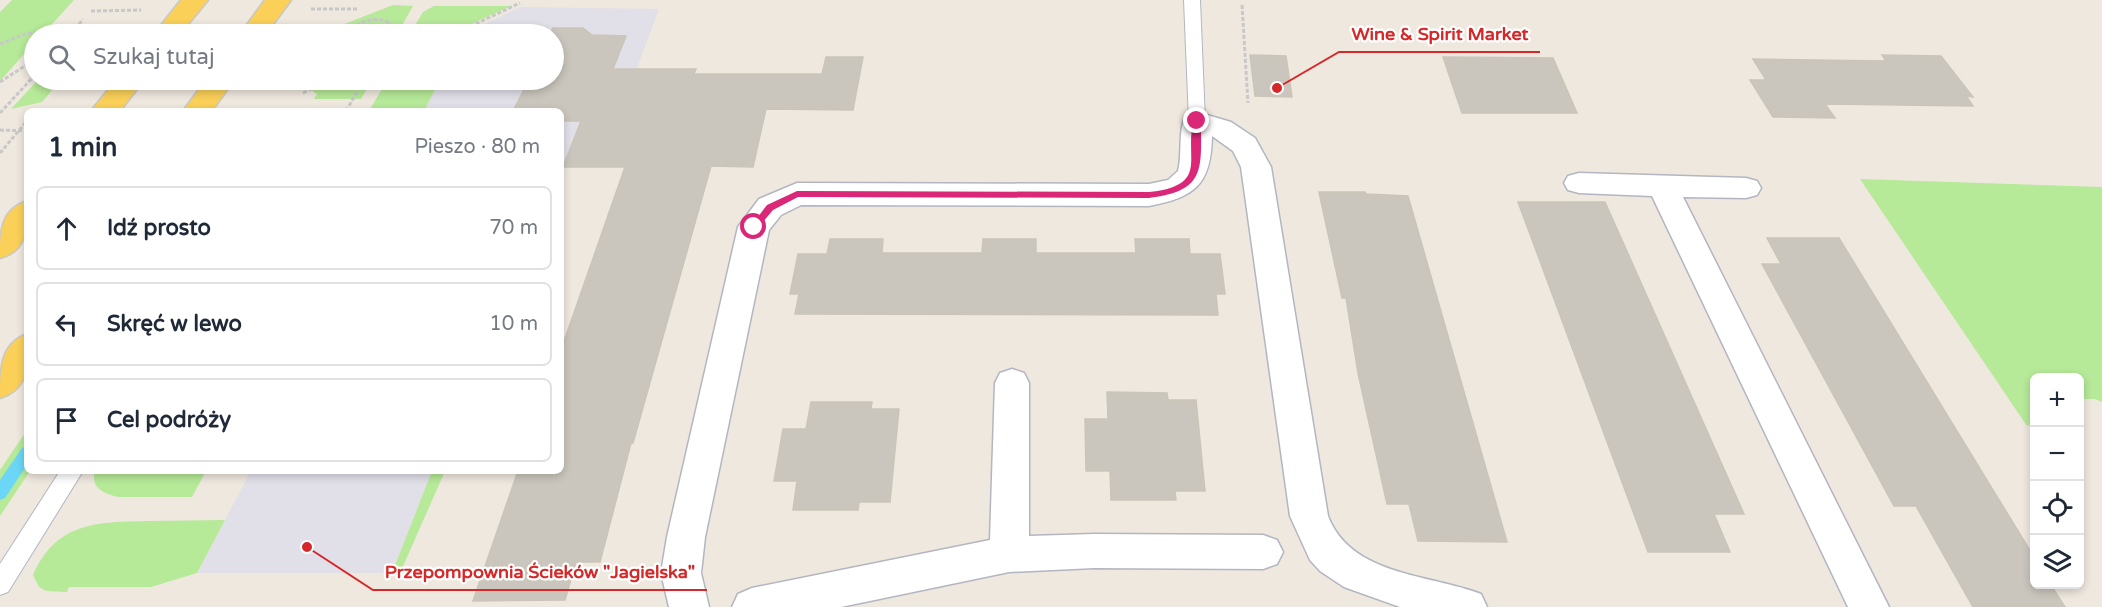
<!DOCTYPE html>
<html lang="pl">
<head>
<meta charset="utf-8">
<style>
  :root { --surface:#fff; --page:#f6f6f7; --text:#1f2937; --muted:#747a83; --line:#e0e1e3 }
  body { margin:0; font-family:"Varela Round",sans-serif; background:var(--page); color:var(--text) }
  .controls { position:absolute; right:18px; bottom:18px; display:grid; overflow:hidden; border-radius:9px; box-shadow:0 3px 9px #0003 }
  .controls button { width:54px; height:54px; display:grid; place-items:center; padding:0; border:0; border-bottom:2px solid var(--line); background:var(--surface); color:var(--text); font:30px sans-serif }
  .stop { position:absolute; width:18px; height:18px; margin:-14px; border:4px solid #db2777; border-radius:50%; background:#fff }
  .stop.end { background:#db2777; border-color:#fff; box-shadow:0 2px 6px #0008 }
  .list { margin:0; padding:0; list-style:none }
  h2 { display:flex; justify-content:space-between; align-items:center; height:78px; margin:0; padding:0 24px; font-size:26px }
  h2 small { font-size:20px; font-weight:400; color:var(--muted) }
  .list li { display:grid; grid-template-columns:39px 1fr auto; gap:18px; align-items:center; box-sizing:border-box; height:84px; margin:0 12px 12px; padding:0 12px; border:2px solid var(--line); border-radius:9px }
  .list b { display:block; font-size:22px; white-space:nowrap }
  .list em { font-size:20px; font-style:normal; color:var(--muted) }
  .icon { flex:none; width:33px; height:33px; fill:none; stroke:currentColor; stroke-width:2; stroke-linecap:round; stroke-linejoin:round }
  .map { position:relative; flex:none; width:2102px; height:607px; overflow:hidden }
  .search { position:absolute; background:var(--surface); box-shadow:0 3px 9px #0003; left:24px; top:24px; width:540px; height:66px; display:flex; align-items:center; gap:15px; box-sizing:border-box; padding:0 21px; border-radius:33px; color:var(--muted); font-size:22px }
  .panel { position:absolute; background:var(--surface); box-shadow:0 3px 9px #0003; left:24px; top:108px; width:540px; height:366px; border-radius:9px }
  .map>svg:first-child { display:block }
  .industrial { fill:#e1dfe8 }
  .green { fill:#b6e998 }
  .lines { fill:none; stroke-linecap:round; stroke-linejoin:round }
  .stream { fill:#6cd6f7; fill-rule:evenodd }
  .building { fill:#cbc6bd; stroke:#cbc4b8; stroke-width:1.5 }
  .lane-casing { stroke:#b3b6c1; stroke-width:2 }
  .street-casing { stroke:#b3b6c1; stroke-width:3 }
  .primary-casing { stroke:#c8c8c8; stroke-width:3 }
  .path { stroke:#c8c8c8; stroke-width:3; stroke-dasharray:4 2; stroke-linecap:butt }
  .lane { fill:#fff; fill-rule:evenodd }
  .street { fill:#fff; fill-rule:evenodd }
  .primary { fill:#fad059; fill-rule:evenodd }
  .route { fill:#db2777 }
  .leader { fill:none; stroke:#d62828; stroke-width:2 }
  .callout-dot { fill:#d62828; stroke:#fff; stroke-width:2 }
  .callout-label { font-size:18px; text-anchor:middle; font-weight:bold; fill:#d62828; stroke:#fff; stroke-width:4.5; stroke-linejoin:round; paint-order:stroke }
</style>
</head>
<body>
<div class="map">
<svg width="2102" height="607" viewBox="0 0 2102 607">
  <rect width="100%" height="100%" fill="#efe8df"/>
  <!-- industrial -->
  <g class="industrial">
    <polygon points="520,7 659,9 600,167 561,167 561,111 424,111 440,80 554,80 554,34 464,34"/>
    <polygon points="251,471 432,471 392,573 197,573"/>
  </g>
  <!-- green -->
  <g class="green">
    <polygon points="12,0 74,0 43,34 34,34 34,43 0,81 0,12"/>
    <polygon points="393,5 413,6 397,34 336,34 342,25"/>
    <polygon points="434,6 511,6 449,34 410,34 423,12"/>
    <polygon points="38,80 61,80 42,102 11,109"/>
    <polygon points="306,80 372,80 361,99 314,99 317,94 307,87 301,87"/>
    <polygon points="392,80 440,80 424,111 369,111 385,84"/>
    <polygon points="1860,179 2102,187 2102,402 2095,399 2080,399 2080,378 2034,378 2034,422 2027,426"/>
    <polygon points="27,430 27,471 30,471 0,516 0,470"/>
    <path d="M95 471H206L192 497H119C104 494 90 488 95 471Z"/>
    <polygon points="432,471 445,471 400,573 392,573"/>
    <path d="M225 520 197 573 151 587H69L67 592 46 591 39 587 33 575C57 521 98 522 151 521 175 521 200 520 225 520Z"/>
  </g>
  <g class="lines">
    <!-- stream -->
    <polygon class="stream" points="27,446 27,465 5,498 0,500 0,480 22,448"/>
  </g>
  <!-- building -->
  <g class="building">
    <polygon points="553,28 583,28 592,35 626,36 613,69 696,69 694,74 822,74 826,57 863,57 853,110 766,109 753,167 711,166 633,443 631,443 600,562 576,562 565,600 473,601 518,471 561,471 561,350 625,167 563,167 581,121 561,121 561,111 513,111 529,80 554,80 554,34 550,34"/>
    <polygon points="1250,55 1286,56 1292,97 1255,96"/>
    <polygon points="1882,55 1941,56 1973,97 1966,96 1973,106 1825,104 1835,118 1773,117 1750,80 1766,80 1753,59 1886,61"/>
    <polygon points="1443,57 1553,58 1577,113 1462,113"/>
    <polygon points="1319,192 1365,192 1366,194 1408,196 1507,542 1418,541 1409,504 1387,504 1358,373 1346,298 1342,298"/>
    <polygon points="1518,202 1605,202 1744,514 1714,514 1730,552 1648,552"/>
    <polygon points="1767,238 1839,238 2034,557 2034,585 2051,585 2065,607 1973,607 1916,506 1894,506 1762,264 1781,264"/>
    <polygon points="830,239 883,239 882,253 982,253 983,239 1036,239 1036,253 1136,253 1135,239 1189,239 1190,254 1220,254 1225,294 1216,294 1218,315 795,314 799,294 790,294 798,254 827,254"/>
    <polygon points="1107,392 1167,393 1168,400 1196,400 1205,491 1175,491 1176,500 1111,500 1110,471 1086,471 1085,419 1108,419"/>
    <polygon points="811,402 872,402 871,409 899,409 890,502 859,502 858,510 793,510 797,481 774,481 783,429 806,429"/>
  </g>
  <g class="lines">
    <!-- lane casing -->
    <g class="lane-casing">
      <g id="lane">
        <polygon points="1184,0 1200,0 1205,121 1203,125 1191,125 1189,121"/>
        <polygon points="60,471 83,471 8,592 0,595 0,564"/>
      </g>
    </g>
    <!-- street casing -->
    <g class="street-casing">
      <g id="street">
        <path d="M1197 112 1231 122 1255 138 1271 167 1328 516C1351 576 1429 574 1481 594L1487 607H1400L1344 587 1320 571 1310 560 1290 516 1241 167 1233 151 1212 136C1211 185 1195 197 1149 206L801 205 781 215 769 230 705 537 701 573 709 607H669L661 573 667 537 738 227 759 199 797 183 1149 184 1168 180 1178 171C1183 153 1177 129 1187 114Z"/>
        <polygon points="1579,173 1746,178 1757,181 1761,188 1757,195 1746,198 1683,197 1889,607 1848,607 1652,196 1579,193 1568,190 1564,183 1568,176"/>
        <polygon points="1012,369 1024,373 1029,383 1029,536 1094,534 1263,535 1277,540 1283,552 1277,564 1263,569 1094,568 1009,572 841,607 732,607 738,594 752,588 990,540 995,383 1000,373"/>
      </g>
    </g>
    <!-- primary casing -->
    <g class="primary-casing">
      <g id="primary">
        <polygon points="181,0 208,0 180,34 154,34"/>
        <polygon points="265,0 291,0 266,34 240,34"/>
        <polygon points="116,80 144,80 120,111 91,111"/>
        <polygon points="206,80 234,80 212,111 183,111"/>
        <path d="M27 201C27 226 29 250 0 258 0 233 0 210 27 201Z"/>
        <path d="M27 334C27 361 32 388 0 398 0 370 0 344 27 334Z"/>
      </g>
    </g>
    <!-- path -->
    <g class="path">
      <polyline points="1242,5 1248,103"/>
      <polyline points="311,9 357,9"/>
      <polyline points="91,11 141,10"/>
      <polyline points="72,34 83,19"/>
      <path d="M348 34C358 21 375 15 390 23L388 34"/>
      <polyline points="454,34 520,3"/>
      <polyline points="0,44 28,33 51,34"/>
      <polyline points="0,82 34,60"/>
      <polyline points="303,93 328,80"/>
      <polyline points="346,111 364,80"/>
      <polyline points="0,113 34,76"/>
      <polyline points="0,130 27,131"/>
      <polyline points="0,153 27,121"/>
    </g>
    <!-- lane -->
    <use href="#lane" class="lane"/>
    <!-- street -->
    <use href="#street" class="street"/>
    <!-- primary -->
    <use href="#primary" class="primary"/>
  </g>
  <!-- route -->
  <path class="route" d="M1194 119 1201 121C1201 170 1206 191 1149 198L798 197 773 210 757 229 754 230 750 227 767 205 797 191 1149 192C1211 185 1183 158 1194 119Z"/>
  <!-- callouts -->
  <path class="leader" d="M1277 88L1339 52H1540M307 547L373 590H707"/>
  <g class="callout-dot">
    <circle cx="1277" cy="88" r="6"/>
    <circle cx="307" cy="547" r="6"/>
  </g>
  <g class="callout-label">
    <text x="1440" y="40">Wine &amp; Spirit Market</text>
    <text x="540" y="578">Przepompownia Ścieków "Jagielska"</text>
  </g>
</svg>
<div class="controls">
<button>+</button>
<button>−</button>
<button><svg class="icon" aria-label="locate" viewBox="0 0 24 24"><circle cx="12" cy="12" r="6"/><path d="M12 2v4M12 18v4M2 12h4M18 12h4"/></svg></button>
<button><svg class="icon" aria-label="layers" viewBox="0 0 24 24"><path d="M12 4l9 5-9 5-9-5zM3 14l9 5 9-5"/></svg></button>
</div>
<div class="stop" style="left:754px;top:227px"></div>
<div class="stop end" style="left:1197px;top:121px"></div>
<div class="search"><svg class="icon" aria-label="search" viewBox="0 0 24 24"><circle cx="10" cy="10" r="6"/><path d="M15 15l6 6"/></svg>Szukaj tutaj</div>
<section class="panel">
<h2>1 min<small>Pieszo · 80 m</small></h2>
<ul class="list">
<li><svg class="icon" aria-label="ahead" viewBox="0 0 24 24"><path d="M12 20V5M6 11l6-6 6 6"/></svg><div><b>Idź prosto</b></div><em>70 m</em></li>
<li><svg class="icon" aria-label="left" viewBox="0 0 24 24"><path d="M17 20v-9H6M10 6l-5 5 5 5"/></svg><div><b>Skręć w lewo</b></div><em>10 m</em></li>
<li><svg class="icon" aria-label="arrive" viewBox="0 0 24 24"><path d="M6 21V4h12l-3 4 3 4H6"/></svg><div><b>Cel podróży</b></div></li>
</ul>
</section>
</div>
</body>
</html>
